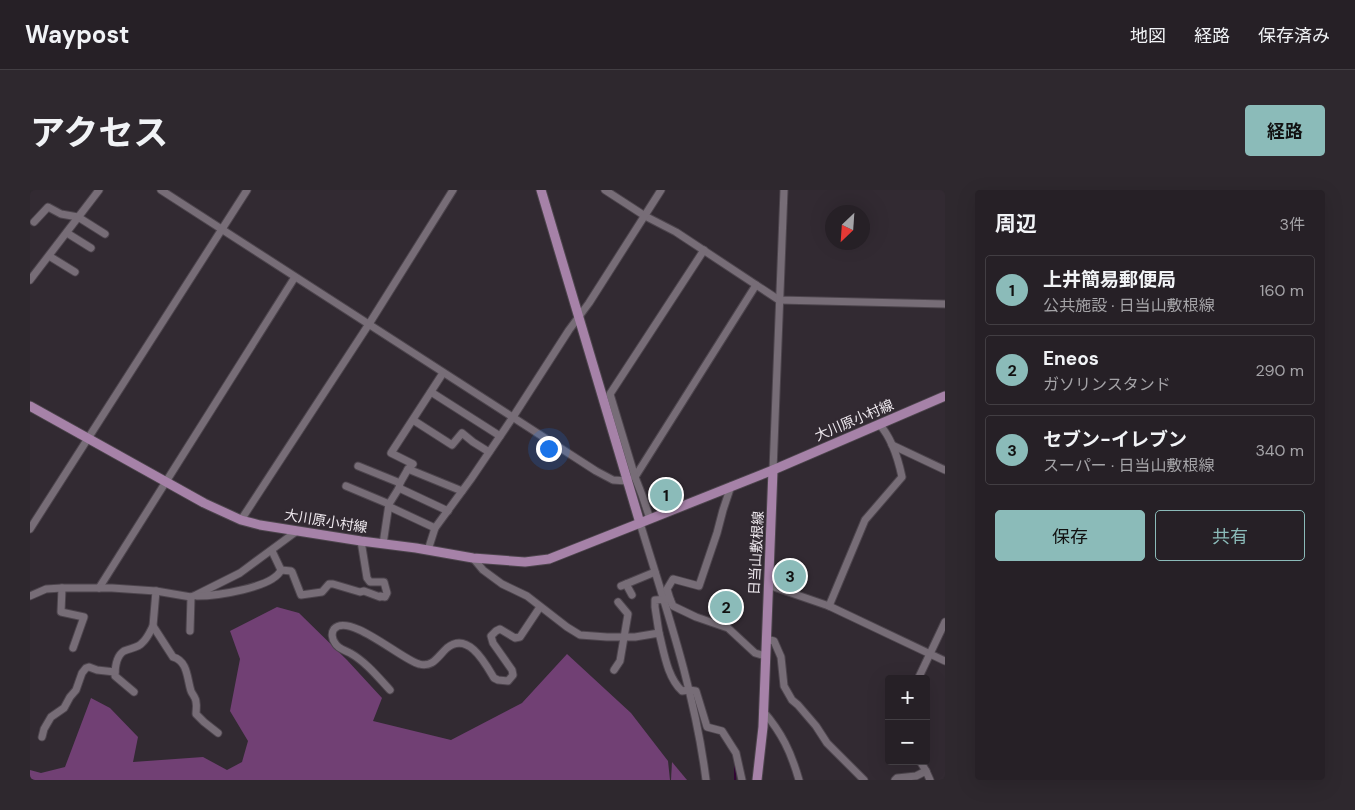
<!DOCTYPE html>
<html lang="ja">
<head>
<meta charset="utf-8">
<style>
  :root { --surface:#262026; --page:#2e282e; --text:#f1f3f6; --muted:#a4a3a7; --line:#423e43; --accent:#8bbbb9 }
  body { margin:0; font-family:"DM Sans","Noto Sans JP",sans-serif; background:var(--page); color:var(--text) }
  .controls { position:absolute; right:15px; bottom:15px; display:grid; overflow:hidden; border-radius:5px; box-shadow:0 5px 20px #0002 }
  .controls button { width:45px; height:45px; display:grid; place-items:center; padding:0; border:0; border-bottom:1px solid var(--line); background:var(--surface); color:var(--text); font:25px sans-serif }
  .compass { position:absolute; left:795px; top:15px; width:45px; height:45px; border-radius:50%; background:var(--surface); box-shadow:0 5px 20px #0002; rotate:205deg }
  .you { position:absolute; left:518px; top:258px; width:18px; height:18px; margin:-12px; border:4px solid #fff; border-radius:50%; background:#1a73e8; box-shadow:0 0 0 8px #1a73e833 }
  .badge { display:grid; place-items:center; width:32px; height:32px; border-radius:50%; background:var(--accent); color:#111; font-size:16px; font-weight:700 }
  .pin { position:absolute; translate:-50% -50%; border:2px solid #fff; box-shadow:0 1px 5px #0006 }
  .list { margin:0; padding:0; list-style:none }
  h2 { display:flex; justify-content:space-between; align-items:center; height:65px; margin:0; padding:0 20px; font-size:21px }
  h2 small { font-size:16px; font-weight:400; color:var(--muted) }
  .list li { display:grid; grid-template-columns:32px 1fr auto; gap:15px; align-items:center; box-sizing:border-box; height:70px; margin:0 10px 10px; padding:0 10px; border:1px solid var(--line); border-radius:5px }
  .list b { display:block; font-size:19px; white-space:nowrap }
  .list p { margin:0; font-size:16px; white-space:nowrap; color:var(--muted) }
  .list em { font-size:16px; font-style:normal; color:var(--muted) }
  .actions { display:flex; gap:10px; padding:15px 20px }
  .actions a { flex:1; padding:11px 0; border:1px solid var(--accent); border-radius:5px; text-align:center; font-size:18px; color:var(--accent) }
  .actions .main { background:var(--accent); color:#111 }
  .map { position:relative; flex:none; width:915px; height:590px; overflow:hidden; border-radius:5px }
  header { display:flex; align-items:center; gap:30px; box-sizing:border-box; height:70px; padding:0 25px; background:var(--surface); border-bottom:1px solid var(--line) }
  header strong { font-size:24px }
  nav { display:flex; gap:28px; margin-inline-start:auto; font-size:18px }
  .intro { display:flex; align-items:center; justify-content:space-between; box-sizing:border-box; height:120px; padding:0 30px }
  h1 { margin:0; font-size:35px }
  .button { padding:12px 22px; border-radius:5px; background:var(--accent); color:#111; font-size:18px; font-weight:700 }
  main { display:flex; gap:30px; padding:0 30px }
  aside { flex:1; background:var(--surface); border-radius:5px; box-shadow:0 5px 20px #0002 }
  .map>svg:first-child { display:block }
  .green { fill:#714074 }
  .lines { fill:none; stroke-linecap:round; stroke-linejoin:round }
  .stream { stroke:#320635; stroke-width:2 }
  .minor-casing { stroke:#4d454d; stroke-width:9 }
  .major-casing { stroke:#4d454d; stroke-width:11 }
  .minor { stroke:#776d77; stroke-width:7 }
  .major { stroke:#a682a8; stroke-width:9 }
  .labels { text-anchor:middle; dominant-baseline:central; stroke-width:4; stroke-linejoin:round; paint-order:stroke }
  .street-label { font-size:14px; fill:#eee8ee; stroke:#322a32 }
</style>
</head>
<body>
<header>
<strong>Waypost</strong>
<nav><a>地図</a><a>経路</a><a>保存済み</a></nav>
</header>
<div class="intro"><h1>アクセス</h1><a class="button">経路</a></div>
<main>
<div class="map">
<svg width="915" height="590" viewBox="0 0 915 590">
  <rect width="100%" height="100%" fill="#322a32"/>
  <!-- green -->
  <g class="green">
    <polygon points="247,417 269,423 317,470 352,508 343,531 421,550 492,513 537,464 601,523 638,571 640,590 0,590 0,580 11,583 35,577 61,508 80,518 108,547 103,572 173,567 197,580 212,572 218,551 200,521 210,469 200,441"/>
    <polygon points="642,572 657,590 641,590"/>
  </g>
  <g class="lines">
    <!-- stream -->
    <polyline class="stream" points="705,590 705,576 706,573"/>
    <!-- minor casing -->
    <g class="minor-casing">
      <g id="minor">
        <polyline points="131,0 566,281 583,290 597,291"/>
        <polyline points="575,0 615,26 646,42 749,110 915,114"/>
        <polyline points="4,32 18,17 31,24 48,27 75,44"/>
        <polyline points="37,43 61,58"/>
        <polyline points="19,66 45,82"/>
        <polyline points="0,90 69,0"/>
        <polyline points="401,202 470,246"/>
        <polyline points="383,230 422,255 432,243 443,252 459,262"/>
        <polyline points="862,255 915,280"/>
        <polyline points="328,276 370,293"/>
        <polyline points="378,279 383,274 361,263 413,183"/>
        <polyline points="743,280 754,0"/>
        <polyline points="605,287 726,95"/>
        <polyline points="316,296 359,314"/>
        <polyline points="369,298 418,321"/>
        <polyline points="360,317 405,338"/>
        <polyline points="620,329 612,305 605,287 580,204 674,60"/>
        <polyline points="211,330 339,134 423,0"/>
        <path d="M610 333C636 418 665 502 676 590"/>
        <polyline points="0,339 217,0"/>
        <polyline points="353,354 359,314 369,298 370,293 378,279 432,301"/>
        <polyline points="398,360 405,338 441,289 483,227 539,140 559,113 631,0"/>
        <path d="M443 368 453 380 472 394 497 406 537 437 550 445 577 447H605L629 443C634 462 637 487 652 501L659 500 666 501 677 537 692 541 706 563 712 590"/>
        <polyline points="251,380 261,381 262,382 271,405 292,402 299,394 303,394 330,402 334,401 350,407 350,406 355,407 357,403 354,392 340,392 337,388 331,351"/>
        <polyline points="596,394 602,405"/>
        <polyline points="738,395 799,416 915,471"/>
        <polyline points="591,396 625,382"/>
        <polyline points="32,398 31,422 54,427 43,458"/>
        <polyline points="69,398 265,87"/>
        <path d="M126 401 123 436 143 467C158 471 157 489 161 501 162 504 166 508 166 512 167 516 166 520 166 524L174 532 188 543"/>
        <polyline points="0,406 16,399 32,398 82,398 126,401 161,407 166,405 210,383 267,341"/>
        <path d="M167 406C185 406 243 398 251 380L242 361"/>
        <polyline points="640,409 643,416 666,427 698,438 725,463 735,466"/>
        <path d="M799 416 835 330 872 287C868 268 862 248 849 234"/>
        <polyline points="160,441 161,407"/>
        <polyline points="629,443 625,417 625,410 640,409 637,399 643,389 669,396 687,343 693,320 701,296"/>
        <polyline points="736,449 744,451 751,467 754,496 762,510 768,515 786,536 797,553 834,590"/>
        <polyline points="584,480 590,471 598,424 588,412"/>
        <polyline points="888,489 915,432"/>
        <path d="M360 500C348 487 336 472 320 463 315 460 308 459 305 453 302 449 301 443 304 439 319 422 372 470 389 474 403 478 408 466 417 458 438 441 455 473 464 488L468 490 478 491 483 485 482 480 463 453 461 446 466 441 470 439 485 448 490 447 510 417"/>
        <path d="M104 502 85 486C85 478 86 466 94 461 100 458 108 458 112 453 117 449 120 442 123 436"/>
        <path d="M733 521C752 543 761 562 769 590"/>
        <polyline points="12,547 14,539 21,527 34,518 40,507 46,500 52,483 56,478 59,477 67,480 85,482"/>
        <polyline points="890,571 896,581 900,590"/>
        <polyline points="865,590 867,588 886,586 896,581"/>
      </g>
    </g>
    <!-- major casing -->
    <g class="major-casing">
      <g id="major">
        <polyline points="511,0 610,333"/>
        <polyline points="0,216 174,313 211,330 230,335 331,351 386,358 443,368 495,372 519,369 610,333 743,280 915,206"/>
        <polyline points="727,590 733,537 743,280"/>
      </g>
    </g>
    <!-- minor -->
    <use href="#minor" class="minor"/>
    <!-- major -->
    <use href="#major" class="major"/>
  </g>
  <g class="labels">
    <!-- street labels -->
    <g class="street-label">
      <text transform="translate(824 230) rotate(-23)">大川原小村線</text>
      <text transform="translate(296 331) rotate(9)">大川原小村線</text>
      <text transform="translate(726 363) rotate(-87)">日当山敷根線</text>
    </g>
  </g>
</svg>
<div class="controls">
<button>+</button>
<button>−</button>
</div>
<svg class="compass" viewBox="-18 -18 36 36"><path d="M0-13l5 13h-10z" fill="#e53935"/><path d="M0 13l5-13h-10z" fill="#a4a3a7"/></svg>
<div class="you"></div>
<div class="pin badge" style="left:636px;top:305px">1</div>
<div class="pin badge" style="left:696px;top:417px">2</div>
<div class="pin badge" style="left:760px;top:386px">3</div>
</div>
<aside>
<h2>周辺<small>3件</small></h2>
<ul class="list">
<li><span class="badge">1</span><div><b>上井簡易郵便局</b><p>公共施設 · 日当山敷根線</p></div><em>160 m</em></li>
<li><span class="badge">2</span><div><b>Eneos</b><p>ガソリンスタンド</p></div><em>290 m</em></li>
<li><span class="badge">3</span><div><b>セブン-イレブン</b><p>スーパー · 日当山敷根線</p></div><em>340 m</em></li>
</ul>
<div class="actions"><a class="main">保存</a><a>共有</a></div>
</aside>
</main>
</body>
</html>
